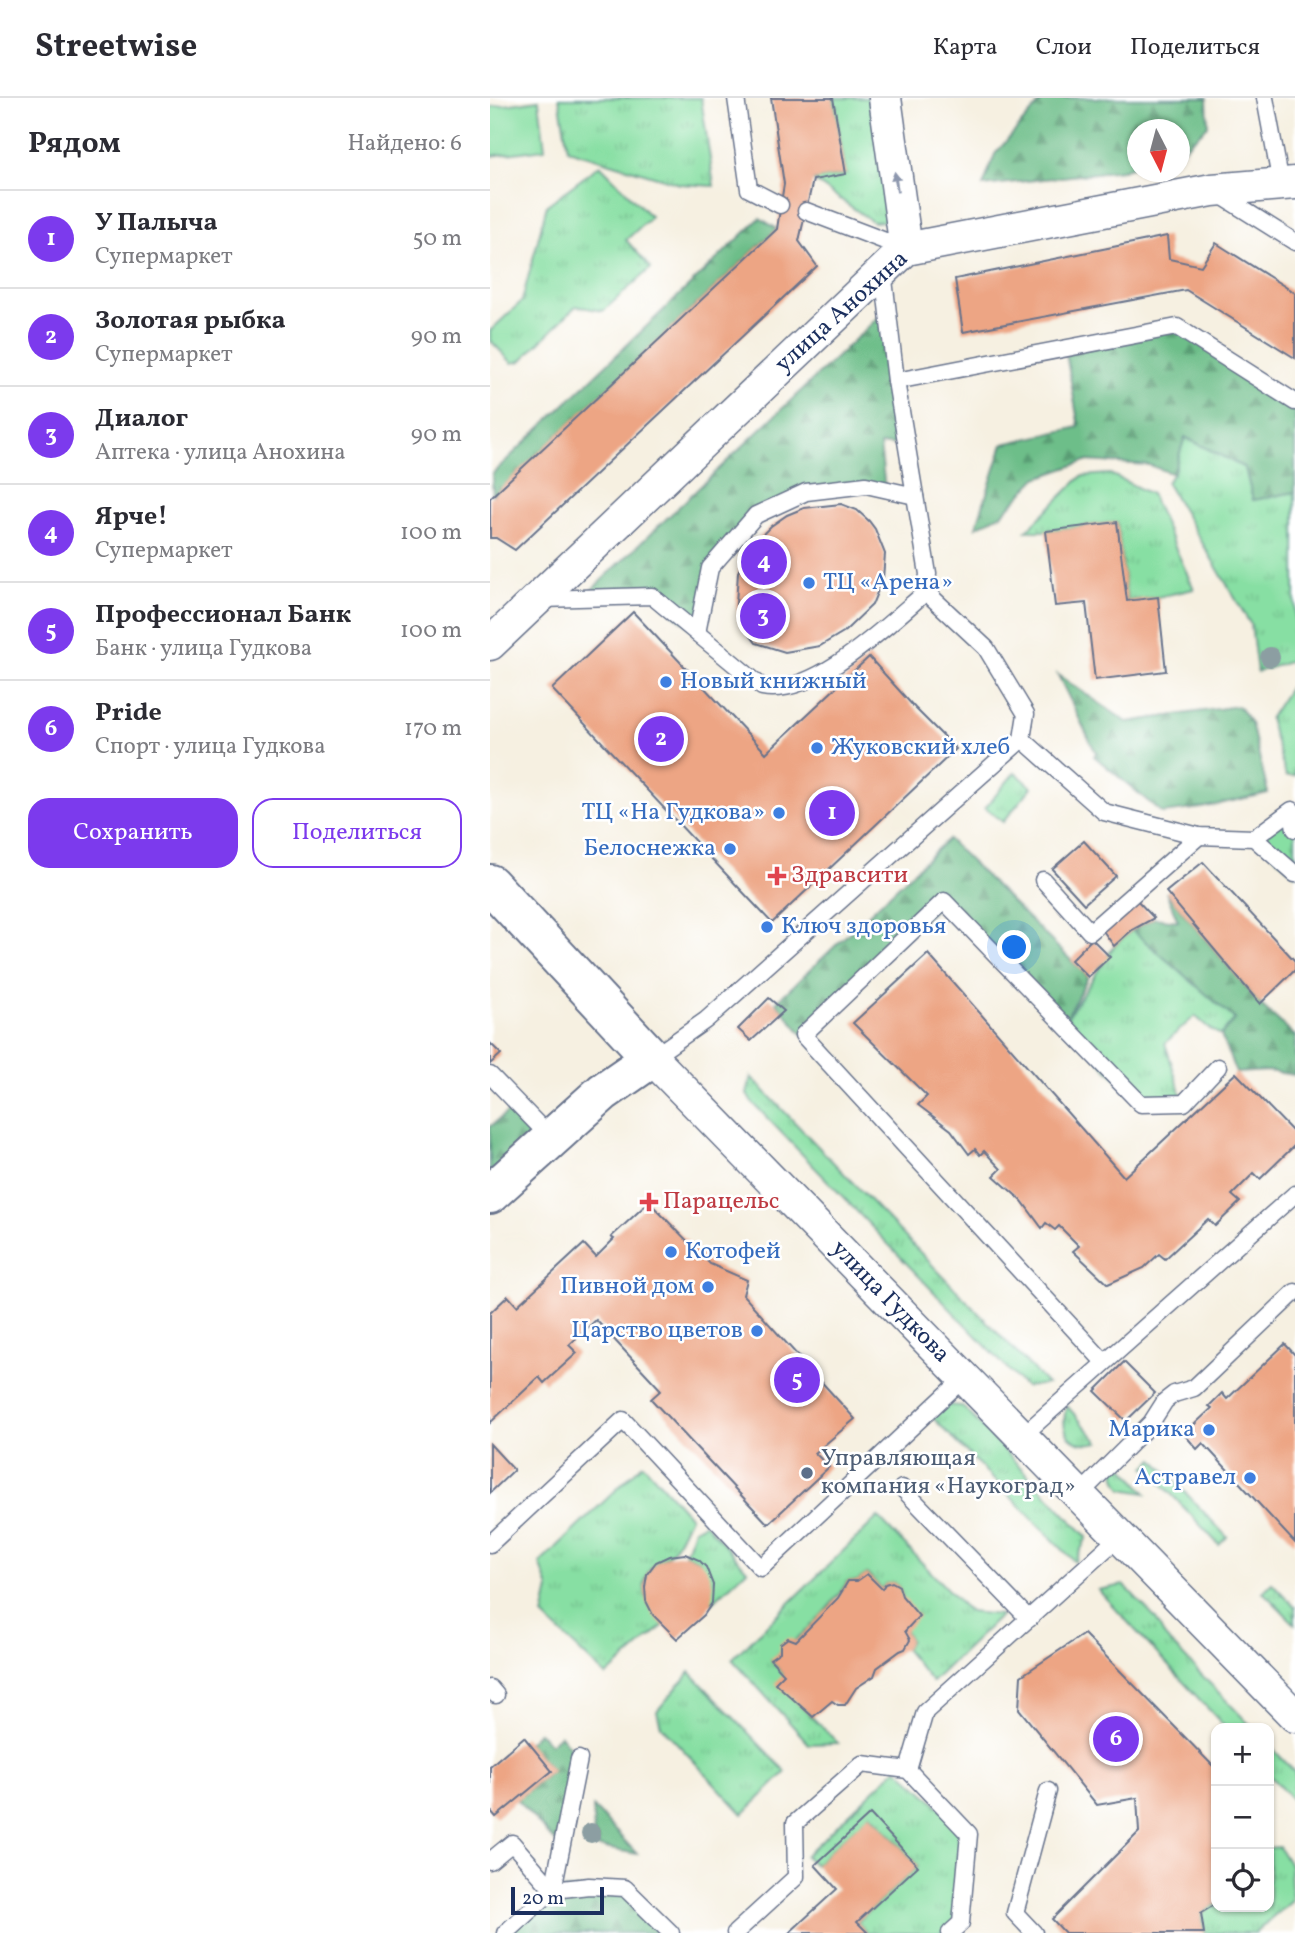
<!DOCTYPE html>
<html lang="ru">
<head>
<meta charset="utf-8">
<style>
  :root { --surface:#fff; --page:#f7f7f7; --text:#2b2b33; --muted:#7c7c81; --line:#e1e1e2; --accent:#7c3aed }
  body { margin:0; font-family:Vollkorn,serif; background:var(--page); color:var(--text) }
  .controls { position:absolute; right:21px; bottom:21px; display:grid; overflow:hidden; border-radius:14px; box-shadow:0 2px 5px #0004 }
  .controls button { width:63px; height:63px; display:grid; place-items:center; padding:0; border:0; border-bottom:2px solid var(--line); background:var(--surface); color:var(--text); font:35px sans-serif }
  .compass { position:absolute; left:637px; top:21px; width:63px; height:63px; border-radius:50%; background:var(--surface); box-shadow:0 2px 5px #0004; rotate:174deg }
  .scale { position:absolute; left:21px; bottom:18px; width:93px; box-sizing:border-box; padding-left:7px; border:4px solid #1b2f5e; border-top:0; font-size:19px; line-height:24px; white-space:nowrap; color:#1b2f5e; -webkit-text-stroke:5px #fff; paint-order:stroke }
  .you { position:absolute; left:525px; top:850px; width:24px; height:24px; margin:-18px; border:5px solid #fff; border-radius:50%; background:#1a73e8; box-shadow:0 0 0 10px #1a73e833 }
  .badge { display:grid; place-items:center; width:46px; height:46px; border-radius:50%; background:var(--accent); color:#fff; font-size:23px; font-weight:700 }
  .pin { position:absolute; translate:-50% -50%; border:4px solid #fff; box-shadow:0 2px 7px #0006 }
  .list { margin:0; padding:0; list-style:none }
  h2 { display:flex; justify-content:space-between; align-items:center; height:91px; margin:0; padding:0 28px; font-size:30px }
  h2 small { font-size:23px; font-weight:400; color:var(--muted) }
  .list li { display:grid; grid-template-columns:46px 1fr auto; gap:21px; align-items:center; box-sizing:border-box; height:98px; padding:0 28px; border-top:2px solid var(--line) }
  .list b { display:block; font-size:26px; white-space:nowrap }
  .list p { margin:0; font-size:23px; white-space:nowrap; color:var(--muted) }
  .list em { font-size:23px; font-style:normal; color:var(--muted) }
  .actions { display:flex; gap:14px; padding:21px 28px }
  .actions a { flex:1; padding:16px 0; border:2px solid var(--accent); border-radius:21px; text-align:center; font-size:24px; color:var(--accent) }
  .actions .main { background:var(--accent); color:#fff }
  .icon { flex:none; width:38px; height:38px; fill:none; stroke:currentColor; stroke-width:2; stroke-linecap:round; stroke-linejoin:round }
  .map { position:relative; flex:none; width:805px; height:1835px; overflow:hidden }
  header { display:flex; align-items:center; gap:42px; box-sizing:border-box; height:98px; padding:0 35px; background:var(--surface); border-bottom:2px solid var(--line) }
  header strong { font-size:33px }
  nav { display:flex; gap:38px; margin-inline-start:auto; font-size:24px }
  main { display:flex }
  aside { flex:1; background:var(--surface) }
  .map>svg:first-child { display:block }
  .grass { fill:url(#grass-tufts); stroke:#518780; stroke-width:2 }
  .forest { fill:url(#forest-firs); stroke:#447674; stroke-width:2 }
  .pitch { fill:#87dfa3; stroke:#518780; stroke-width:2 }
  .building { fill:#eda584 }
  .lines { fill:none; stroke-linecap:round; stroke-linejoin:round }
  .service-casing { stroke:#68738c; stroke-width:19 }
  .minor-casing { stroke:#68738c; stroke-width:35 }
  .tertiary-casing { stroke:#68738c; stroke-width:42 }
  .service { stroke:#fff; stroke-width:16 }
  .minor { stroke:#fff; stroke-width:32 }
  .tertiary { stroke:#fff; stroke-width:38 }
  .tree { fill:#8c9ea2 }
  .oneway { fill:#8d97ae }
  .shop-dot { fill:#3f7fe0; stroke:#fff; stroke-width:2.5 }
  .health-dot { fill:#e0444e; stroke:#fff; stroke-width:2.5 }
  .service-dot { fill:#5c6f8a; stroke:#fff; stroke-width:2.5 }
  .labels { text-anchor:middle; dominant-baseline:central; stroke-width:5; stroke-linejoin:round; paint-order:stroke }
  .street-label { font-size:24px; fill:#1b2f5e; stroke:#fff }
  .shop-label { font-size:24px; fill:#366cbe; stroke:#fff; text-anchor:end }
  .health-label { font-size:24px; fill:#be3a42; stroke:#fff; text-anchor:start }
  .service-label { font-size:24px; fill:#4e5e75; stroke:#fff; text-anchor:start }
</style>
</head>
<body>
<header>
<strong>Streetwise</strong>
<nav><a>Карта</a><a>Слои</a><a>Поделиться</a></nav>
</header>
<main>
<aside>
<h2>Рядом<small>Найдено: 6</small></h2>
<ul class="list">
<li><span class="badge">1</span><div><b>У Палыча</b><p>Супермаркет</p></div><em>50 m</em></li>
<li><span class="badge">2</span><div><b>Золотая рыбка</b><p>Супермаркет</p></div><em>90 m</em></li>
<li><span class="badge">3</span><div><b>Диалог</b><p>Аптека · улица Анохина</p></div><em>90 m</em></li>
<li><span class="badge">4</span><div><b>Ярче!</b><p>Супермаркет</p></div><em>100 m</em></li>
<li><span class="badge">5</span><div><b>Профессионал Банк</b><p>Банк · улица Гудкова</p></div><em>100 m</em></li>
<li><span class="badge">6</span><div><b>Pride</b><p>Спорт · улица Гудкова</p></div><em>170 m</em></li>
</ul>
<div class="actions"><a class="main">Сохранить</a><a>Поделиться</a></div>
</aside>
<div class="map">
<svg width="805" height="1835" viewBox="0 0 805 1835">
  <defs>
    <pattern id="grass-tufts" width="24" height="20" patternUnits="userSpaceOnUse" patternTransform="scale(1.75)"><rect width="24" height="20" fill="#87dfa3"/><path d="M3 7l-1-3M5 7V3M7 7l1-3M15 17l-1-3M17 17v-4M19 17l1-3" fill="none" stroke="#74c08f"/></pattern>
    <pattern id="forest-firs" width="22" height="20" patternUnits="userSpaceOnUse" patternTransform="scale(1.75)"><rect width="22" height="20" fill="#6dbe89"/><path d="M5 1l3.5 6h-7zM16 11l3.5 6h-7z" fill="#599b73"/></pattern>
  </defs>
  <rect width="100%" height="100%" fill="#fff"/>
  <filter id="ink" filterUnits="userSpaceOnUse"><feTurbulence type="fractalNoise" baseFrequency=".0143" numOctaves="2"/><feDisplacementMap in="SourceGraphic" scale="14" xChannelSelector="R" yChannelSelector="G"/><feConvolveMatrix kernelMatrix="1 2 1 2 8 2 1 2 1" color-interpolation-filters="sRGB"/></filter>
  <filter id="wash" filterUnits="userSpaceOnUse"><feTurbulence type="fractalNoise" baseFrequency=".00686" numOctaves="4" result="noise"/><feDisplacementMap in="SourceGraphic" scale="28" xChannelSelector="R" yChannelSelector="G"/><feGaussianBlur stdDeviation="1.57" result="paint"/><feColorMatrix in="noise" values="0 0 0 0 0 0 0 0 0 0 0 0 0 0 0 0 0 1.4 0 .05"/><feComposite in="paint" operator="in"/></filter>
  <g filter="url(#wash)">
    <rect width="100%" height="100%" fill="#f6f0e1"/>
    <!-- grass -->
    <g class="grass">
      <polygon points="69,0 211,0 224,88 190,86 78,52"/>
      <polygon points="343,0 395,0 412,122 383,124 323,82 356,76"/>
      <polygon points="110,67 161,119 136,142 161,170 113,213 86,208 31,263 22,265 0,242 0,233 32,203 57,107"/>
      <polygon points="695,339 755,370 763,402 805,394 805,562 767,574 761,527 676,384 683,376"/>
      <polygon points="620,376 661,396 704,491 668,499 637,503 627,424 556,433 536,433 592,378"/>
      <polygon points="805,581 805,678 796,678 779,621"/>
      <polygon points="525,674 542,689 513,724 495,710"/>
      <polygon points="802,712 805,731 805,776 764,740"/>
      <polygon points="642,832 745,921 731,937 721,932 705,918 675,945 694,1005 651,1006 573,926 624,848"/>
      <polygon points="261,979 557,1286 535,1289 261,1003 257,996"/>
      <polygon points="456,1307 472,1308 597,1439 585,1464 442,1319"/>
      <path d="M577 1308 609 1344C582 1350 568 1335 577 1308Z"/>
      <path d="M627 1361 656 1395 632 1391C625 1381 624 1374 627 1361Z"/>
      <polygon points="664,1361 737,1439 729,1447 656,1369"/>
      <path d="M153 1366 200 1419C194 1430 187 1450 177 1458 175 1461 170 1461 167 1464 144 1482 157 1511 174 1527L116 1578 53 1518 59 1491 50 1465Z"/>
      <path d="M388 1419 479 1514 511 1517 442 1584 415 1551 420 1542 415 1533 409 1488 402 1484 395 1486 392 1491 377 1476 367 1483H358C335 1518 313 1536 281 1562L294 1576 306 1603 348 1645 319 1646 242 1561Z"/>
      <polygon points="215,1425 257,1472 222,1505 209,1462 195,1456 204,1431"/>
      <polygon points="782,1485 805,1509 805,1526 773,1494"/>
      <polygon points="634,1487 666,1521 675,1539 763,1630 736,1630 608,1492"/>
      <polygon points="200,1574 296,1674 253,1716 171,1628 167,1613"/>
      <polygon points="779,1647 805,1674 805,1705 779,1677"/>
      <polygon points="407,1670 479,1736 471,1825 460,1835 378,1835 367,1824 428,1768 381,1716 325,1767 315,1758"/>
      <polygon points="789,1749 800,1767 802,1803 765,1835 714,1835 711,1815 726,1806 726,1809 779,1809 779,1750"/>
    </g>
    <!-- forest -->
    <g class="forest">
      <polygon points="554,0 717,0 718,28 690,53 690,32 648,32 647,67 632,72 493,88 505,56"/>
      <polygon points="270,120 287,131 3,398 2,376"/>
      <polygon points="397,211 416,346 390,347 395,391 316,394 266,417 220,470 207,535 162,498 93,500"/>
      <polygon points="687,229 805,304 805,394 763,402 755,370 695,339 683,376 659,367 596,363 547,380 512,416 486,429 513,346 589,329 575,250"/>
      <polygon points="568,577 637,624 748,608 761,625 778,695 712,710 672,715 604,658 606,655"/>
      <polygon points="458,741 598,879 573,926 454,803 313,937 286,904"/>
      <polygon points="676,794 770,906 805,938 805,977 778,973 746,975 731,937 745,921 642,832 664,820 688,823"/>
      <polygon points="19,1013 46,1042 0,1077 0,1029"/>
      <polygon points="49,1634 60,1646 70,1637 89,1661 72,1751 27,1702 62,1673 38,1645"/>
      <polygon points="103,1709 147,1756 104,1748"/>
      <polygon points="135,1790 173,1835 15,1835 63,1792"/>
    </g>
    <!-- pitch -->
    <polygon class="pitch" points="49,2 55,51 0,58 0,9"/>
    <g id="blocks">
      <!-- building -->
      <g class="building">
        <polygon points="281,0 343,0 356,76 323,82 309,143 327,168 25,452 6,440 0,440 0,400 287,131 294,86"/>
        <polygon points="677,138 679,161 711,168 726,145 805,195 805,260 696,192 473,234 465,181"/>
        <polygon points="351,406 367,412 379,423 385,431 395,456 393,480 382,507 355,533 330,548 295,554 266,545 249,522 246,507 248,474 263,446 281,428 297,417 314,410"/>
        <polygon points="627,424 637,503 668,499 676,573 605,582 596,505 565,508 556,433"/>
        <polygon points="143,514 276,655 379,559 425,610 466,651 282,825 62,591"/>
        <polygon points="594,743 626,778 594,806 562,771"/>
        <polygon points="713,764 805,863 805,872 770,906 676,794"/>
        <polygon points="644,799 664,820 642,832 624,848 611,830"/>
        <polygon points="602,841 620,859 598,879 581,862"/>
        <polygon points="438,856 634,1079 746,975 805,1036 805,1047 770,1081 764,1075 742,1097 750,1104 725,1128 718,1121 675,1161 669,1156 654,1170 618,1186 583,1153 589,1148 569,1128 565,1132 556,1125 552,1130 532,1103 504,1078 511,1071 494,1053 490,1057 485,1051 479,1056 461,1032 428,1007 437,998 363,925"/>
        <polygon points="279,900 294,913 261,943 248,931"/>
        <polygon points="0,945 11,956 0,966"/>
        <polygon points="159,1104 220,1166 257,1182 253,1197 365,1321 325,1355 339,1369 278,1426 161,1301 171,1292 106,1222 79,1247 87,1255 54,1285 49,1279 0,1325 0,1215 18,1198 27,1208 94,1146 106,1159 124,1141 121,1139"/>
        <polygon points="795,1246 805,1257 805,1445 713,1345 707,1351 694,1336 722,1310 719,1308 732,1295 737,1301"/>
        <polygon points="634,1264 665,1295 636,1323 605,1293"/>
        <polygon points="0,1346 24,1372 0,1395"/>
        <polygon points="195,1456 209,1462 216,1469 223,1487 222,1505 214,1517 187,1541 163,1517 156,1503 155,1489 157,1476 166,1464 179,1458"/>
        <polygon points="377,1476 392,1491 395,1486 402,1484 409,1488 412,1498 429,1518 415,1533 420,1542 415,1551 410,1553 387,1570 384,1578 366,1590 355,1607 348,1607 342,1603 323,1619 285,1585 294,1576 280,1561 290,1554 290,1546 298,1540 306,1543 348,1500 358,1483 367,1483"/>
        <polygon points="594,1536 726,1671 726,1806 711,1815 714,1835 575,1835 562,1821 649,1734 647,1700 607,1707 529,1611 531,1578"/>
        <polygon points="34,1639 62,1673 6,1719 0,1712 0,1668"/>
        <polygon points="380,1716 428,1768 367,1824 378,1835 299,1835 347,1791 325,1767"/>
      </g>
    </g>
  </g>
  <g filter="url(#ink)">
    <use href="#blocks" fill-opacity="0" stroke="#68738c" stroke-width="2"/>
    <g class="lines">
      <!-- service casing -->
      <g class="service-casing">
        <g id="service">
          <polyline points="246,0 259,91 290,107"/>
          <polyline points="775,0 791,86"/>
          <polyline points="727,95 805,144"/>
          <polyline points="316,113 416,151"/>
          <polyline points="406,283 687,229 805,304"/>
          <path d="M51 501 162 498 272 589C324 600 398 526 436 494"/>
          <polyline points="207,535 220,470 266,417 316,394 376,387 425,398"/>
          <polyline points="532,641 614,714 709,738 764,740 805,776"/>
          <polyline points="764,740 802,712 805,731"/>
          <polyline points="553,782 600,834 709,738"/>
          <polyline points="162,960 216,922 532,641 536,616 496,550 436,494 438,476 406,283 393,173"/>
          <polyline points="0,977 62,1041"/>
          <polyline points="614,1264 313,937 454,803 651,1006 694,1005 728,969"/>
          <polyline points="531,1339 805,1096"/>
          <polyline points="412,1390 539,1521"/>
          <polyline points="589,1397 661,1325 675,1303 684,1296 704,1290 805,1194"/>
          <polyline points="0,1446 133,1322 271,1470 474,1280"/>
          <polyline points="0,1590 6,1597"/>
          <polyline points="418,1672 435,1614 629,1439"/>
          <polyline points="0,1763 22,1745 63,1792 99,1788 135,1790 181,1835"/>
          <polyline points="15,1835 63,1792 89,1661"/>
          <polyline points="245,1835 306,1779 305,1725 372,1666 418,1672 479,1736 471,1825 460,1835"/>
          <polyline points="544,1835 525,1815 558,1693"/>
        </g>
      </g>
      <!-- minor casing -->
      <g class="minor-casing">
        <g id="minor">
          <polyline points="395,0 416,151"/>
          <polyline points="0,546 416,151 722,92 805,85"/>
          <polyline points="162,960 805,1618"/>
        </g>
      </g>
      <!-- tertiary casing -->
      <g class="tertiary-casing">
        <polyline id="tertiary" points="0,786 162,960 113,994 0,1096"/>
      </g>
      <!-- service -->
      <use href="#service" class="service"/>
      <!-- minor -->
      <use href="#minor" class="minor"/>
      <!-- tertiary -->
      <use href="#tertiary" class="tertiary"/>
    </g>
    <!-- trees -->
    <g class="tree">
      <circle cx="780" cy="559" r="10"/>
      <circle cx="101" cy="1735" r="10"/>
    </g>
    <!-- one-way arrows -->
    <defs><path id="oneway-solid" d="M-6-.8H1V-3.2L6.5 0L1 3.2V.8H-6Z" transform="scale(1.75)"/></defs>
    <use class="oneway" href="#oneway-solid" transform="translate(406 84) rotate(-98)"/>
  </g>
  <!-- markers -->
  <g class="shop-dot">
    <circle cx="319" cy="485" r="7"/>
    <circle cx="176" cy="584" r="7"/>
    <circle cx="327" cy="650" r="7"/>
    <circle cx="289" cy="715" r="7"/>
    <circle cx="240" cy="751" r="7"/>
    <circle cx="277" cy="829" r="7"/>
    <circle cx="181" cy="1154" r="7"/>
    <circle cx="218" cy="1189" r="7"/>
    <circle cx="267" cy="1233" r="7"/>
    <circle cx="719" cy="1332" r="7"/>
    <circle cx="760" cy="1380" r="7"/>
  </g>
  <g class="health-dot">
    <path d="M283.5 767.5h7v7h7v7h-7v7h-7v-7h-7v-7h7z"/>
    <path d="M155.5 1093.5h7v7h7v7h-7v7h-7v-7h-7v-7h7z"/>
  </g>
  <circle class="service-dot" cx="317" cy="1375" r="7"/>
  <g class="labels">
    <!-- street labels -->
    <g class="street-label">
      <text transform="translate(352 214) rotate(-42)">улица Анохина</text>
      <text transform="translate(400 1204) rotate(46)">улица Гудкова</text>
    </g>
    <!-- shop labels -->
    <g class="shop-label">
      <text x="333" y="485" text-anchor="start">ТЦ «Арена»</text>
      <text x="190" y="584" text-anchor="start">Новый книжный</text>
      <text x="341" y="650" text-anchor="start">Жуковский хлеб</text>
      <text x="275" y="715">ТЦ «На Гудкова»</text>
      <text x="226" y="751">Белоснежка</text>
      <text x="291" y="829" text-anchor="start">Ключ здоровья</text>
      <text x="195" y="1154" text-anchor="start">Котофей</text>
      <text x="204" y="1189">Пивной дом</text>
      <text x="253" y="1233">Царство цветов</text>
      <text x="705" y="1332">Марика</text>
      <text x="746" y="1380">Астравел</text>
    </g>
    <!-- health labels -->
    <g class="health-label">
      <text x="301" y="778">Здравсити</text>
      <text x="173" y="1104">Парацельс</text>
    </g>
    <!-- service labels -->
    <g class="service-label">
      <text x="331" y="1361">Управляющая<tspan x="331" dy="28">компания «Наукоград»</tspan></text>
    </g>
  </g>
</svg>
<div class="controls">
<button>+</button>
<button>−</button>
<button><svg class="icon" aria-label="locate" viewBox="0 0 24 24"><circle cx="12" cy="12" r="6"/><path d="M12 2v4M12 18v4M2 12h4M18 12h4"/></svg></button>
</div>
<svg class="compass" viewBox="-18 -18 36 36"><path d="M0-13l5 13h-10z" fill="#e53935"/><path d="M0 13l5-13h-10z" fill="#7c7c81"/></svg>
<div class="scale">20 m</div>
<div class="you"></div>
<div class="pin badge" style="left:342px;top:715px">1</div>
<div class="pin badge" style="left:171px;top:641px">2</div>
<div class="pin badge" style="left:273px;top:518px">3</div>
<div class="pin badge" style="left:274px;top:464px">4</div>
<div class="pin badge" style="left:307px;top:1282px">5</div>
<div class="pin badge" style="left:626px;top:1641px">6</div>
</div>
</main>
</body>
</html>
